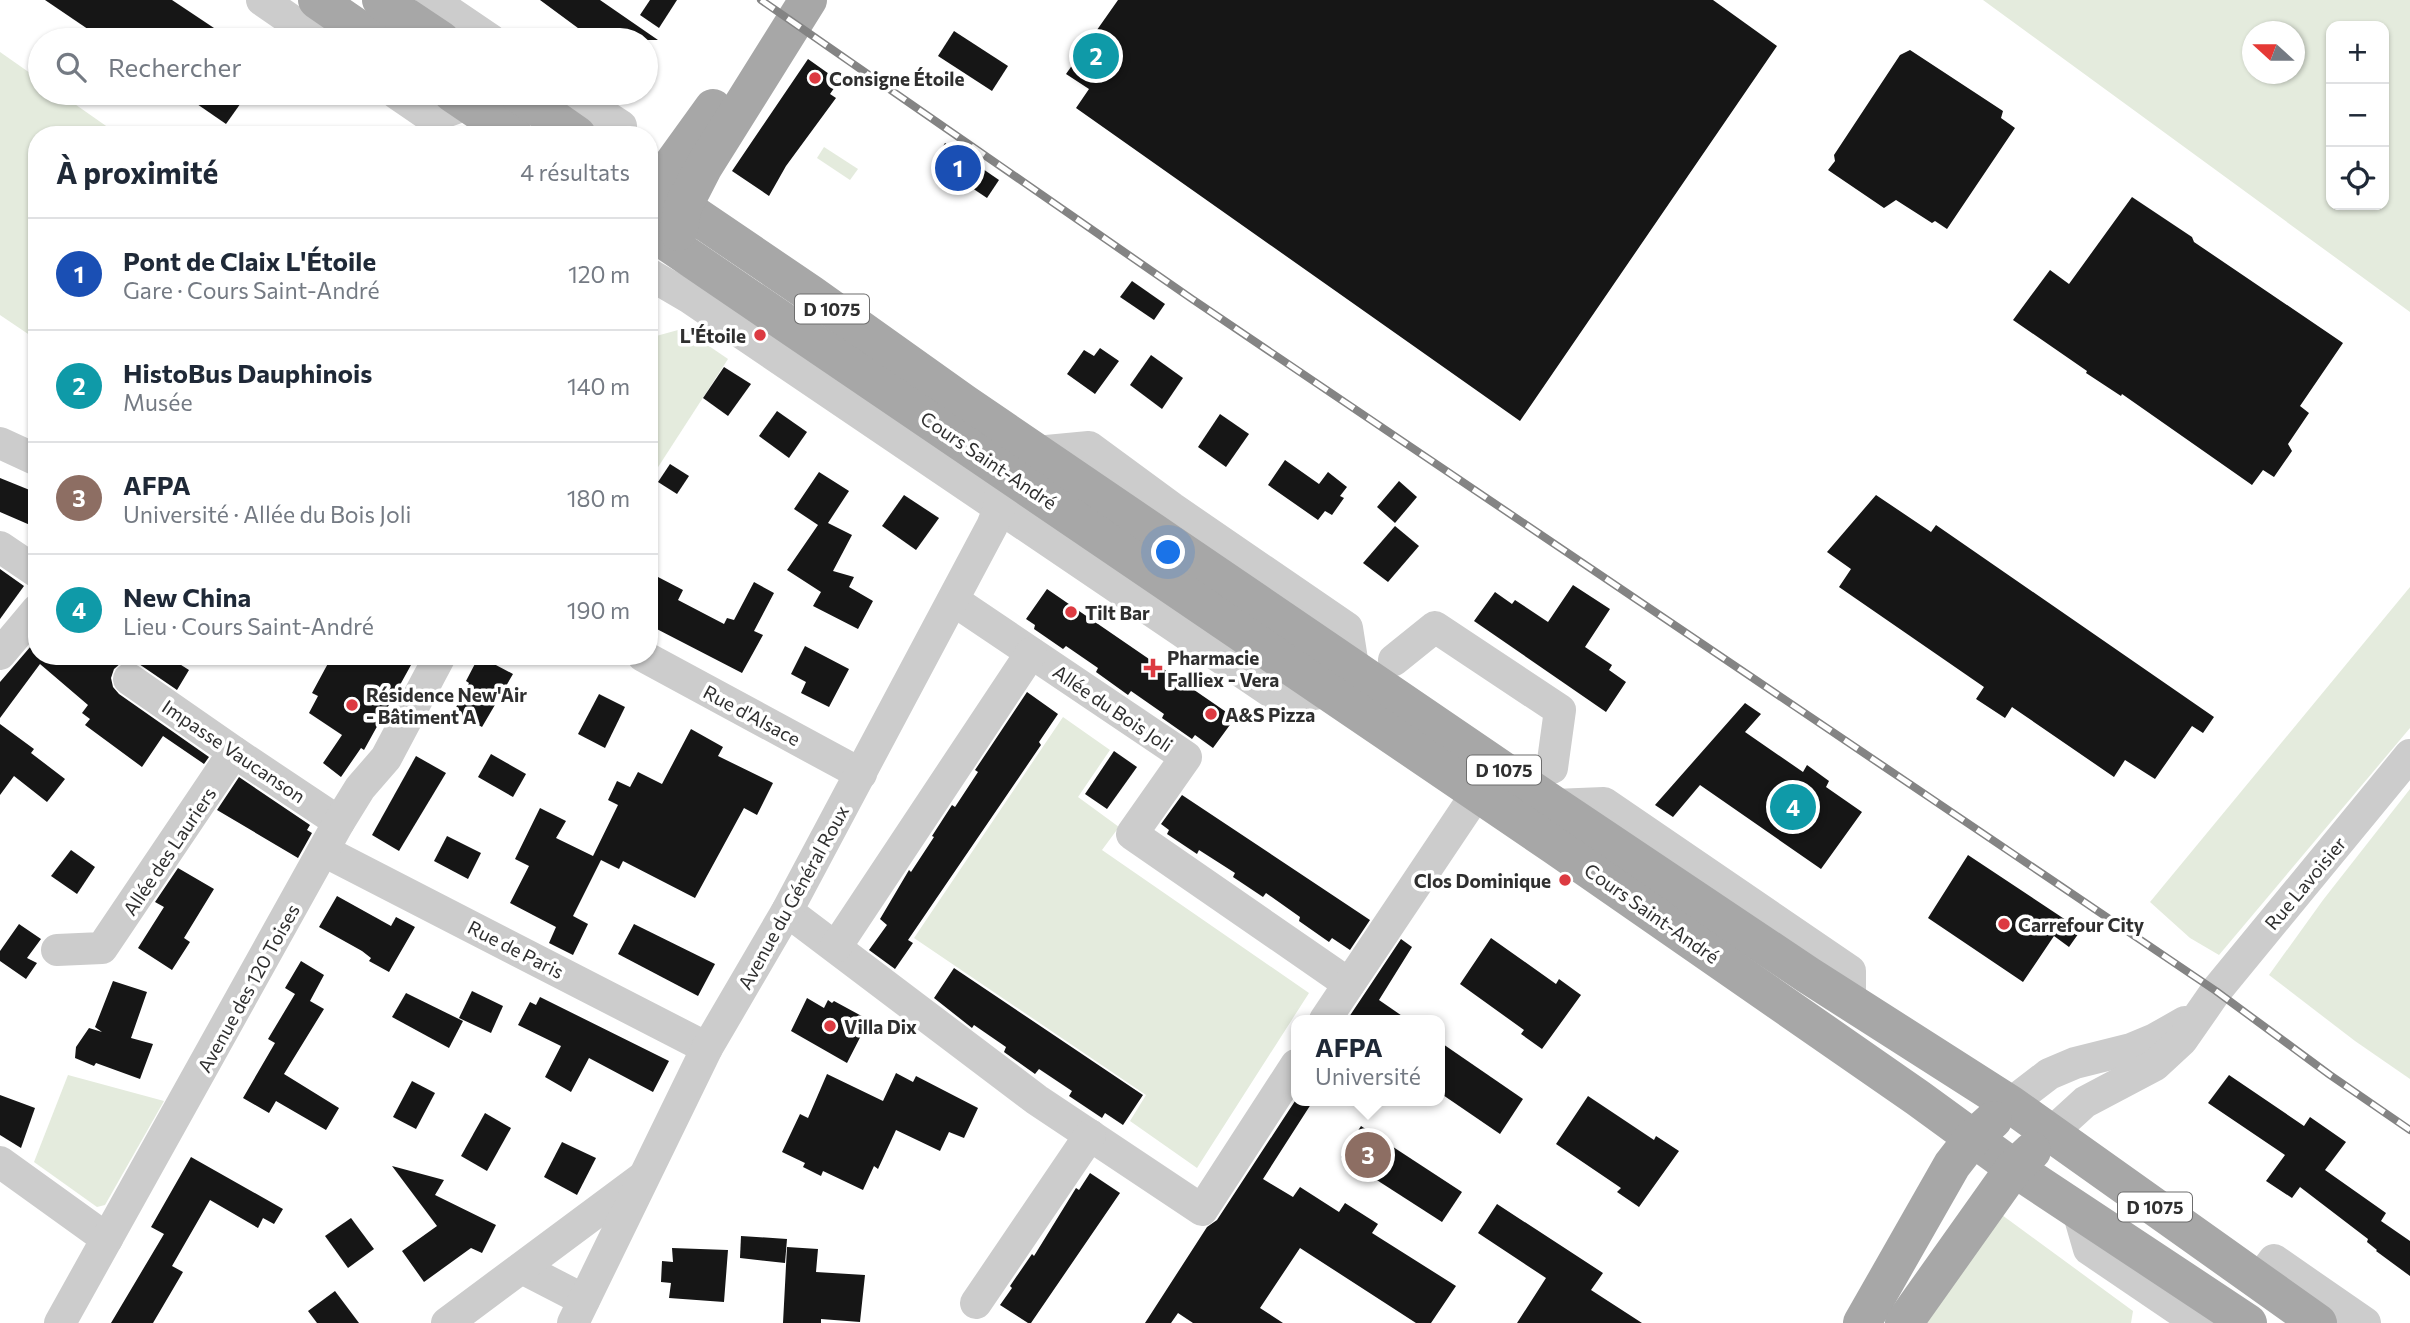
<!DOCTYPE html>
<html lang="fr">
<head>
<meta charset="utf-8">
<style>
  :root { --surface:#fff; --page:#f6f6f7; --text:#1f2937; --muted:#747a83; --line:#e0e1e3; --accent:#dc3a41 }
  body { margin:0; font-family:Commissioner,sans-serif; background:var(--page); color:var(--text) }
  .controls { position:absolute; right:21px; top:21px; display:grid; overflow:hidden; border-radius:14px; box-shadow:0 2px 5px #0004 }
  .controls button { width:63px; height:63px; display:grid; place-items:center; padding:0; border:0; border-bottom:2px solid var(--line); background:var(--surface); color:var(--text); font:35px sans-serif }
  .compass { position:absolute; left:2242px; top:21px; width:63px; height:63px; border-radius:50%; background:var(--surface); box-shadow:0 2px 5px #0004; rotate:291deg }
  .you { position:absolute; left:1169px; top:553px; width:24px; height:24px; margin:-18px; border:5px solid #fff; border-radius:50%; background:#1a73e8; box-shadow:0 0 0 10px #1a73e833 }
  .badge { display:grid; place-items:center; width:46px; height:46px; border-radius:50%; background:var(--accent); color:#fff; font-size:23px; font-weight:700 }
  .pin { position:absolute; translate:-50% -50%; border:4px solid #fff; box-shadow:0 2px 7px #0006 }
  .popup { position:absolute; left:1291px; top:1015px; width:154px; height:91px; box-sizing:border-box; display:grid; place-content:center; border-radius:14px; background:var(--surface); filter:drop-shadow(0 2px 5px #0005); font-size:23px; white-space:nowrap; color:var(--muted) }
  .popup b { font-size:26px; color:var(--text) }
  .popup::after { content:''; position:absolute; left:50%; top:100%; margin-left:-14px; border:14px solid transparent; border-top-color:var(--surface) }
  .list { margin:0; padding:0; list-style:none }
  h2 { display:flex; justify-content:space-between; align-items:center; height:91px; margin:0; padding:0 28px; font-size:30px }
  h2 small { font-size:23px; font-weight:400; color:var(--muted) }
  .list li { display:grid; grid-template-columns:46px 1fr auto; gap:21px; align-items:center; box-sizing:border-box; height:112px; padding:0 28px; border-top:2px solid var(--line) }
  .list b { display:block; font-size:26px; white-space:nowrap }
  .list p { margin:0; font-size:23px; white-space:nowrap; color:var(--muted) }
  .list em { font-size:23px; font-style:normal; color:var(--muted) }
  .icon { flex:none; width:38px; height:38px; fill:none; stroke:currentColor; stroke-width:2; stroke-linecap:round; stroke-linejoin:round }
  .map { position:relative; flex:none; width:2410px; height:1323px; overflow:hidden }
  .search { position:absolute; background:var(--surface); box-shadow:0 2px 5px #0004; left:28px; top:28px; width:630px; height:77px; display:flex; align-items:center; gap:18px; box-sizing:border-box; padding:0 24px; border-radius:38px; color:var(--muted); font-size:26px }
  .panel { position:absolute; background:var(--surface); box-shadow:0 2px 5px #0004; left:28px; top:126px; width:630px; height:539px; border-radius:28px }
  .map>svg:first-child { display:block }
  .green { fill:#e4ebdd; fill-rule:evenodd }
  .building { fill:#161616 }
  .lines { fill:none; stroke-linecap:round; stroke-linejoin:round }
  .minor { stroke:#ccc; stroke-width:32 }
  .major { stroke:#a7a7a7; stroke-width:38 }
  .rail-casing { stroke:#848484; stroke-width:8 }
  .rail { stroke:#fff; stroke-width:5; stroke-dasharray:16; stroke-linecap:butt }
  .poi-dot { fill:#dc3a41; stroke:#fff; stroke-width:2.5 }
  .labels { text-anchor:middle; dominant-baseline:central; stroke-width:7; stroke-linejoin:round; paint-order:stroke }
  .shield { fill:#fff; stroke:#6d6d6d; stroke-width:2 }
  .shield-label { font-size:18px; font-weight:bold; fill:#2f2f2f }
  .poi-label { font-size:19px; font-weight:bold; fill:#2f2f2f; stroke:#fff; text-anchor:start }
  .street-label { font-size:19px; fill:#2f2f2f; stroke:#fff }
</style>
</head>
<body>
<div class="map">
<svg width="2410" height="1323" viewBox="0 0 2410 1323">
  <rect width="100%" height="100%" fill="#fff"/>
  <!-- green -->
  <g class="green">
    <path d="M1983 0H2410V312ZM2331 26H2384V205H2331ZM2252 32H2294V74H2252Z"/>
    <polygon points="0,52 40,80 40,93 59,93 119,135 37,135 37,340 0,315"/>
    <polygon points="824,147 858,169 850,180 817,158"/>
    <polygon points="678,330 687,331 728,359 651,478 649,477 649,338"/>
    <polygon points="2410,587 2410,728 2219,955 2190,938 2150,902"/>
    <polygon points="1063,717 1110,750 1078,797 1119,827 1102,850 1309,993 1197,1168 1130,1121 1146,1095 914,938"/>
    <polygon points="2410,789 2410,1079 2355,1041 2269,975 2323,900"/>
    <polygon points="68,1075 164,1101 105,1205 97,1207 34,1162"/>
    <polygon points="2002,1215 2133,1311 2131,1323 1924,1323"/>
  </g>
  <!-- building -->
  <g class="building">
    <polygon points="45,0 172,0 232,40 104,40"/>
    <polygon points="540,0 600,0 658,40 575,40 582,31"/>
    <polygon points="650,0 677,0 659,28 640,15"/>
    <polygon points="1118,0 1713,0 1777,46 1520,421 1076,108 1089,89 1066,74"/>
    <polygon points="954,31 1008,66 992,91 938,56"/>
    <polygon points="1910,50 2003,111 2001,118 2015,128 1947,229 1935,221 1932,223 1896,200 1884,208 1828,170 1835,161 1834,155 1900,55"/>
    <polygon points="808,59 839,81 830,94 836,98 786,166 769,196 732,171"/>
    <polygon points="181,93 248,93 226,124"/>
    <polygon points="945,143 999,180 987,198 933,162"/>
    <polygon points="2132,197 2192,237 2194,242 2343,343 2300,406 2309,413 2288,444 2292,451 2274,477 2263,470 2252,485 2122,394 2121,396 2086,373 2087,371 2013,320 2050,270 2069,284"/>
    <polygon points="1132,281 1165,304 1154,320 1120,297"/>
    <polygon points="1100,348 1119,361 1095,394 1067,374 1084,350 1094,356"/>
    <polygon points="1151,355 1183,378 1162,409 1130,385"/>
    <polygon points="724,367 751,384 728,416 703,398"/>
    <polygon points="777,411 807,432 789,458 759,436"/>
    <polygon points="1220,414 1249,434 1226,467 1198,447"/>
    <polygon points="1285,460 1319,484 1328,472 1347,487 1340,496 1344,498 1332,515 1325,511 1318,520 1268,485"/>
    <polygon points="670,464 689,476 677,494 658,482"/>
    <polygon points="819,472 849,491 828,523 852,535 833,571 854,577 849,587 873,601 858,629 813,606 821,592 787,570 818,525 794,509"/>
    <polygon points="0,478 37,493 37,528 0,512"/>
    <polygon points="1399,481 1417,497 1395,523 1377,507"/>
    <polygon points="904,495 939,518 916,550 882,526"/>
    <polygon points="1876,495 1931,532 1936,525 2214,717 2203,733 2192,726 2155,779 2125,760 2114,777 2012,707 2005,718 1976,699 1984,687 1839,587 1851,569 1827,552"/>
    <polygon points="1395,526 1419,546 1388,582 1363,563"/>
    <polygon points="0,569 24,586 0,619"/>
    <polygon points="658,577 683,590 678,600 724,624 727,618 734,620 754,582 774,593 754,631 763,635 742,673 649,625 649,593"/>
    <polygon points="1573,585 1610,609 1585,647 1612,665 1609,670 1626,682 1606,712 1474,621 1495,592 1512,604 1515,600 1548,622"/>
    <polygon points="1047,589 1235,718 1213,748 1195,735 1192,739 1162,718 1164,714 1131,691 1128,695 1096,672 1098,668 1066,646 1063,649 1034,629 1035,625 1026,619"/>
    <polygon points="37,639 37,656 167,656 189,670 177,690 139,664 131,661 121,663 114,669 111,678 113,687 119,694 209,757 204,764 163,736 142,767 85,725 90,719 82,713 88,705 40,664 0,718 0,682"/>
    <polygon points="805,646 849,669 829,707 801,693 806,682 791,674"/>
    <polygon points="332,656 416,656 364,750 361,748 341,777 323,763 342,735 309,713 318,696 312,693"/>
    <polygon points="479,656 513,674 482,727 454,711 469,683 466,681"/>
    <polygon points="1027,692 1058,714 1039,742 1041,745 908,940 913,943 895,969 869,950 887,925 880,919 909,870 911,872 934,837 932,836 952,805 955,807 978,772 975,770"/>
    <polygon points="599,694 625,707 605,748 578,734"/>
    <polygon points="1745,703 1761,714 1745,732 1803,772 1807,765 1829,781 1826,787 1862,812 1821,869 1700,785 1673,817 1655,805"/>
    <polygon points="0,724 34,749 31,753 65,779 47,802 14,776 0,795"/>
    <polygon points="691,729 723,747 718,756 773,783 757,815 744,808 695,898 623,861 619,869 601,860 573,916 588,924 573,955 549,943 556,927 510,903 529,866 515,859 540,808 566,821 556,838 593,856 618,805 608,800 617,781 630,787 638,772 662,784"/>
    <polygon points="1114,751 1137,767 1107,809 1085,794"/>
    <polygon points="491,754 526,774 513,797 478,777"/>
    <polygon points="416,756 446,773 399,851 372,835"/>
    <polygon points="239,777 310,825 307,830 312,833 298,858 217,810"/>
    <polygon points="1182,795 1370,920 1350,950 1332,938 1329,942 1299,921 1300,917 1266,893 1263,897 1233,877 1235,873 1199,850 1197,854 1167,834 1169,830 1161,824"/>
    <polygon points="447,836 481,853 468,879 434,861"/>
    <polygon points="71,850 95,867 77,894 51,876"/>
    <polygon points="1968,855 2081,930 2069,947 2054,936 2023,982 1928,918"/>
    <polygon points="178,868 214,889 184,938 190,942 172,970 138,948 164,907 155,902"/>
    <polygon points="337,896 391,926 396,917 415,927 389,972 369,961 371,958 362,951 319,927"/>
    <polygon points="19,924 41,939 27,958 37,963 26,979 0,961 0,951"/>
    <polygon points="634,924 715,964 698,996 618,954"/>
    <polygon points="1491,938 1556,984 1559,979 1581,995 1542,1049 1521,1034 1524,1030 1460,984"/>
    <polygon points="1401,939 1412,947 1379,1000 1408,1020 1347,1020"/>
    <polygon points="301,961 324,975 310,1001 324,1009 284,1074 339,1108 326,1130 276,1101 269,1113 243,1098 275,1043 268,1039 295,994 285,988"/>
    <polygon points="954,968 1143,1095 1123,1125 1105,1113 1102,1118 1069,1096 1072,1091 1039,1069 1035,1074 1004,1052 1006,1047 974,1025 972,1028 934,998"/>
    <polygon points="113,981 147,992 131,1038 153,1044 140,1079 96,1063 94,1066 75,1058 76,1047 89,1028 102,1032 95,1027"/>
    <polygon points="472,991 503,1006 491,1033 459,1018"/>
    <polygon points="406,993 463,1021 449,1048 392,1017"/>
    <polygon points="540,997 669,1061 653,1092 589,1058 571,1092 545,1077 561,1046 518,1025 530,1002 536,1005"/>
    <polygon points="807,998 824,1008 828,1000 832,1003 834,1001 869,1020 847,1063 791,1031"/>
    <polygon points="1440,1042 1523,1099 1500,1134 1440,1093"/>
    <polygon points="896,1073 913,1082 916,1076 978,1108 964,1138 949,1132 940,1151 896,1130 878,1169 874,1166 863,1190 823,1171 821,1176 803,1167 805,1163 782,1152 800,1114 808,1118 827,1074 883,1101"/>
    <polygon points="2229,1075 2304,1126 2310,1117 2346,1142 2325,1170 2386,1213 2381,1221 2410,1241 2410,1276 2376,1251 2377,1250 2367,1242 2368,1239 2300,1187 2292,1198 2266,1181 2285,1155 2208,1103"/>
    <polygon points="412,1081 435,1093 416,1129 393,1117"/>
    <polygon points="0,1095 35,1108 21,1148 0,1135"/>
    <polygon points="1588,1096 1654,1140 1656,1136 1679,1151 1639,1207 1617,1192 1621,1188 1556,1144"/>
    <polygon points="1295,1101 1313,1101 1263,1179 1293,1197 1300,1187 1339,1212 1345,1203 1378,1224 1372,1233 1456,1286 1431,1323 1416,1323 1300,1248 1260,1308 1283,1323 1193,1323 1178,1313 1171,1323 1145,1323 1207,1227 1217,1220"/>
    <polygon points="485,1113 511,1128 487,1171 461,1156"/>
    <polygon points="1361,1126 1462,1192 1442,1222 1341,1157"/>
    <polygon points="562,1142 596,1158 577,1195 544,1177"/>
    <polygon points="191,1157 283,1209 274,1224 263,1218 258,1228 210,1200 172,1266 183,1272 153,1323 111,1323 164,1234 151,1227"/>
    <polygon points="392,1166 444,1180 435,1195 496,1225 482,1253 471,1248 424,1282 402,1251 437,1226"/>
    <polygon points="1090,1173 1120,1193 1031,1323 1028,1323 1000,1305 1012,1288 1010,1286 1032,1254 1034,1256 1076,1188 1079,1190"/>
    <polygon points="1497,1204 1603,1273 1591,1290 1642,1323 1517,1323 1546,1278 1478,1233"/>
    <polygon points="351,1218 374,1249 348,1268 325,1236"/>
    <polygon points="741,1236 787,1239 785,1263 740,1258"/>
    <polygon points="787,1247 818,1249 816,1272 865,1275 860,1322 821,1319 821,1323 783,1323"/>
    <polygon points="672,1248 728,1250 724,1302 669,1298 671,1283 661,1282 662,1261 673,1262"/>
    <polygon points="335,1291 359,1323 317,1323 308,1311"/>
  </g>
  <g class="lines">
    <!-- minor -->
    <g class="minor">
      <polyline points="262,0 320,40"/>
      <polyline points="432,0 491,40"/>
      <polyline points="396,93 431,117 468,104"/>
      <polyline points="570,93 621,126 616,135"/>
      <polyline points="649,274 690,298 1283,700 1329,691"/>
      <polyline points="0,443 37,460"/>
      <polyline points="1036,452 1089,447 1172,508 1347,628 1353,666"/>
      <polyline points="0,547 37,572"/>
      <polyline points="953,600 1186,757 1132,834 1349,984"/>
      <polyline points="0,654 37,610"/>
      <polyline points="643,656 861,774"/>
      <polyline points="1394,660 1435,627 1560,710 1552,768"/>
      <polyline points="129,679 234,752 339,822"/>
      <polyline points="1554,805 1604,803 1850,971 1850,1003"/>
      <polyline points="324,851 707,1048"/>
      <polyline points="787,911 1037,1100 1202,1210 1296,1065"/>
      <polyline points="836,947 1031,653"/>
      <polyline points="57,950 102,948 234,752"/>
      <polyline points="1325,1020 1477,793"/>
      <polyline points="2010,1104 2049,1074 2075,1063 2131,1049 2155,1039 2185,1022"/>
      <polyline points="2051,1133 2085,1102 2155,1065 2182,1040 2216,991 2410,755"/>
      <polyline points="0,1162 107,1239"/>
      <polyline points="2078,1211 2089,1249 2198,1323"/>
      <polyline points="522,1268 584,1300"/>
      <polyline points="2258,1281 2274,1260 2365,1323"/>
      <polyline points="976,1303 1090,1135"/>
      <polyline points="60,1323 339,822 360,788 386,758 440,656"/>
      <polyline points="447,1323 642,1178"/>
      <polyline points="573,1323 707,1048 787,911 992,526 999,509 1002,468"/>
    </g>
    <!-- major -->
    <g class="major">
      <polyline points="317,0 375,40"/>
      <polyline points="381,0 441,40"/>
      <polyline points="452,93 514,135"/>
      <polyline points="517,93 577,135"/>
      <polyline points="649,184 811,294 964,403 1554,805 1808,975 2010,1104 2318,1323"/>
      <polyline points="654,216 658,191 674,162 713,108"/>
      <polyline points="649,230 1555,846 1918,1098 2014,1168 2248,1323"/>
      <polyline points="678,232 683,207 703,168 808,0"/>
      <polyline points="1862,1323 1952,1165 1973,1138 1993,1120"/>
      <polyline points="1904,1323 2014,1168 2032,1151"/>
    </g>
    <!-- rail casing -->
    <g class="rail-casing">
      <polyline id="rail" points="761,0 1192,299 2216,991 2330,1075 2410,1130"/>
    </g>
    <!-- rail -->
    <use href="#rail" class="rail"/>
  </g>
  <!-- markers -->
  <g class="poi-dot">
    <circle cx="815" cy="78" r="7"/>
    <circle cx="760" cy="335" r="7"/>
    <circle cx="1071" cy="612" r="7"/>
    <path d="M1149.5 657.5h7v7h7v7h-7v7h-7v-7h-7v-7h7z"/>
    <circle cx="352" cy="705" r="7"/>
    <circle cx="1211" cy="714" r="7"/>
    <circle cx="1565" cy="880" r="7"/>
    <circle cx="2004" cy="924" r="7"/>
    <circle cx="830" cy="1026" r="7"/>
  </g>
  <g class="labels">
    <!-- shield labels -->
    <g class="shield">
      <rect x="795" y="294.5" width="74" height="29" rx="5"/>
      <rect x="1467" y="755.5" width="74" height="29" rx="5"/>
      <rect x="2118" y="1192.5" width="74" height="29" rx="5"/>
    </g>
    <g class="shield-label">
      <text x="832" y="309">D 1075</text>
      <text x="1504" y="770">D 1075</text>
      <text x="2155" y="1207">D 1075</text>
    </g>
    <!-- poi labels -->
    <g class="poi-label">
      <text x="829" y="78">Consigne Étoile</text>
      <text x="746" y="335" text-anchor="end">L'Étoile</text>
      <text x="1085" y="612">Tilt Bar</text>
      <text x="1167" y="657">Pharmacie<tspan x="1167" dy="22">Falliex - Vera</tspan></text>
      <text x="366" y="694">Résidence New'Air<tspan x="366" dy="22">- Bâtiment A</tspan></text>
      <text x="1225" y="714">A&amp;S Pizza</text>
      <text x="1551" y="880" text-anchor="end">Clos Dominique</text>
      <text x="2018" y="924">Carrefour City</text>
      <text x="844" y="1026">Villa Dix</text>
    </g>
    <!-- street labels -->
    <g class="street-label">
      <text transform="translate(989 460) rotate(34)">Cours Saint-André</text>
      <text transform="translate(1113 708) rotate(34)">Allée du Bois Joli</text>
      <text transform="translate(752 715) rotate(28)">Rue d'Alsace</text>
      <text transform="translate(234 751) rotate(34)">Impasse Vaucanson</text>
      <text transform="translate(169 851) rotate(-56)">Allée des Lauriers</text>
      <text transform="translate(2305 883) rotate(-50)">Rue Lavoisier</text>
      <text transform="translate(793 897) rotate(-61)">Avenue du Général Roux</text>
      <text transform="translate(1652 913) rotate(35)">Cours Saint-André</text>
      <text transform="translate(516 949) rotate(27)">Rue de Paris</text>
      <text transform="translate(248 988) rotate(-61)">Avenue des 120 Toises</text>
    </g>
  </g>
</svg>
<div class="controls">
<button>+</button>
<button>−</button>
<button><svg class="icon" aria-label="locate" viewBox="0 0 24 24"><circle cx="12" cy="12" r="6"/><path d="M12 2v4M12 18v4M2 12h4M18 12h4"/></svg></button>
</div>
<svg class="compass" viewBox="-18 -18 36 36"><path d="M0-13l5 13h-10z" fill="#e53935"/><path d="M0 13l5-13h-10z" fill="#747a83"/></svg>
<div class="you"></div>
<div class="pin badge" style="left:958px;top:168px;background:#1a4fb4">1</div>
<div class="pin badge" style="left:1096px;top:56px;background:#0f9aa8">2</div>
<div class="pin badge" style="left:1368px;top:1155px;background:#8d6e63">3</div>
<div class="popup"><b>AFPA</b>Université</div>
<div class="pin badge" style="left:1793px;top:807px;background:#0f9aa8">4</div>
<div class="search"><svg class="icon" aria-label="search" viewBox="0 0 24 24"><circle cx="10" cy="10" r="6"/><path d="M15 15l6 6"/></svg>Rechercher</div>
<section class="panel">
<h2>À proximité<small>4 résultats</small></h2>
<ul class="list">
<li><span class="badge" style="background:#1a4fb4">1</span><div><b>Pont de Claix L'Étoile</b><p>Gare · Cours Saint-André</p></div><em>120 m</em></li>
<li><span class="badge" style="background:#0f9aa8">2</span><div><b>HistoBus Dauphinois</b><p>Musée</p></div><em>140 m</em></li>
<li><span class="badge" style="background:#8d6e63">3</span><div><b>AFPA</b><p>Université · Allée du Bois Joli</p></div><em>180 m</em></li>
<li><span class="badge" style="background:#0f9aa8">4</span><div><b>New China</b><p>Lieu · Cours Saint-André</p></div><em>190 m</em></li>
</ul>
</section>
</div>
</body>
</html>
